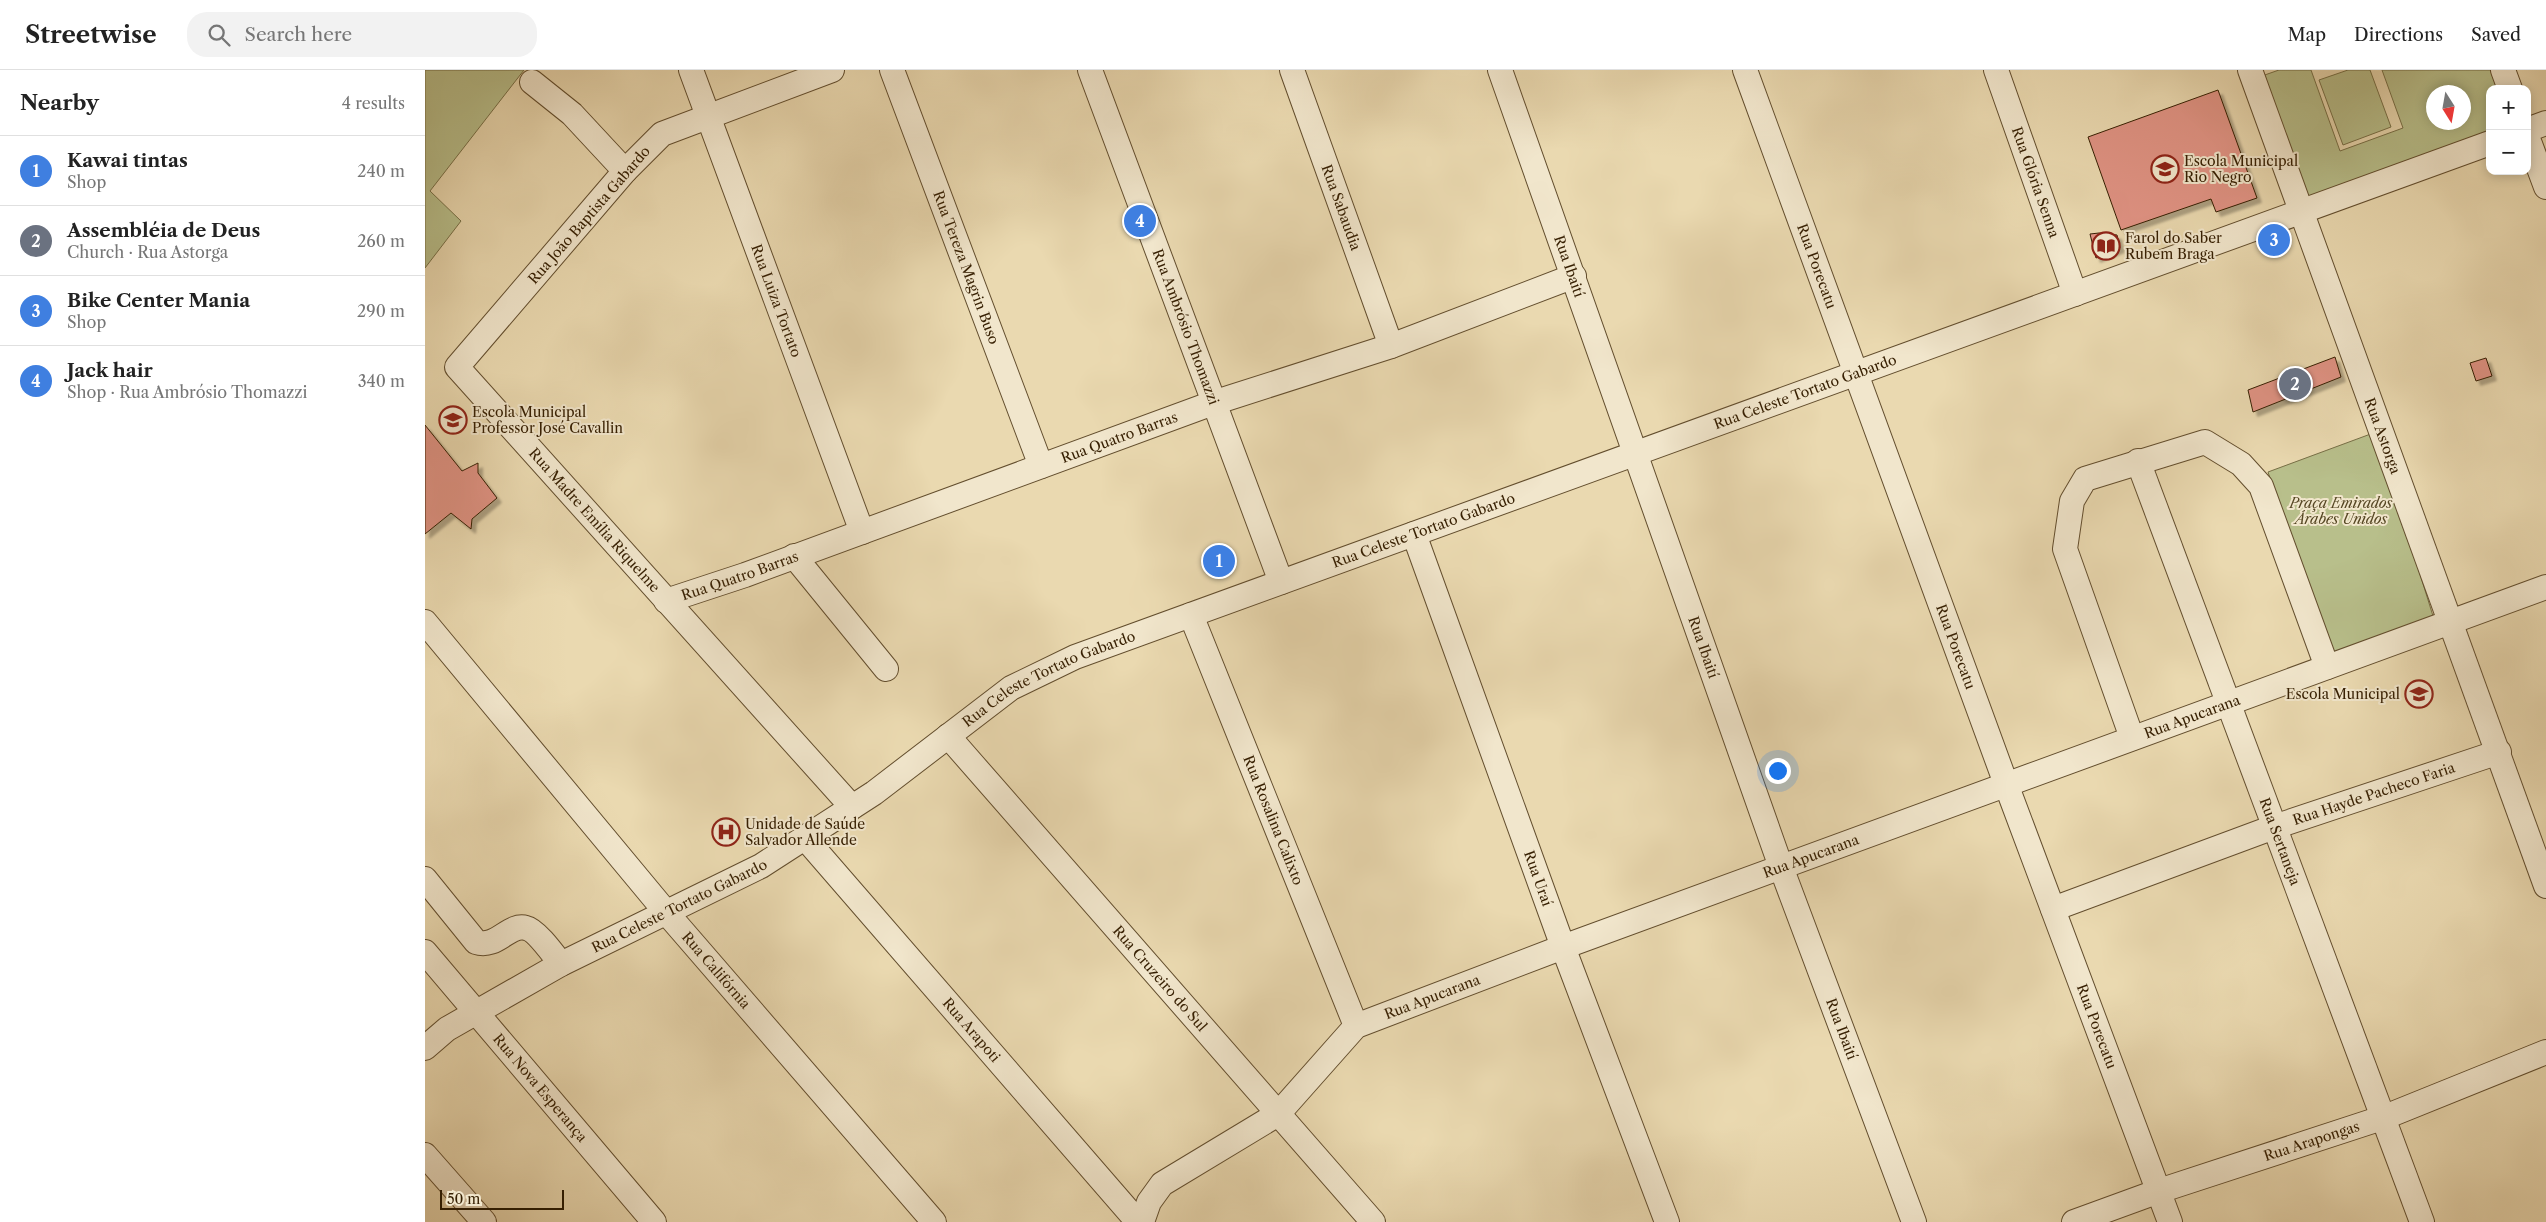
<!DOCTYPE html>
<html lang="en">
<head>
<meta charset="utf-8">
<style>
  :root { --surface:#fff; --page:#f2f2f2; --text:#222; --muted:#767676; --line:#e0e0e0; --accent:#ea580c }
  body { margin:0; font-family:"Libre Caslon Text",serif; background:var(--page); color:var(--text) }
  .controls { position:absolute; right:15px; top:15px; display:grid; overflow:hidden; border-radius:10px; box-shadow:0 2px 12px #0003 }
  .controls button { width:45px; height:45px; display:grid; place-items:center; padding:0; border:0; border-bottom:1px solid var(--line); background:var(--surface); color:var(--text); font:25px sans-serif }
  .compass { position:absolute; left:2001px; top:15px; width:45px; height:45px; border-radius:50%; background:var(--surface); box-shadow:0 2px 12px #0003; rotate:169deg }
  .scale { position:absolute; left:15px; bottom:12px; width:124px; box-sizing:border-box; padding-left:5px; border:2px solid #361f02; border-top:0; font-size:14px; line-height:18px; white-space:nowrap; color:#361f02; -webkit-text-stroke:4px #f1e6cc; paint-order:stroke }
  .you { position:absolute; left:1352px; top:700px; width:18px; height:18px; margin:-12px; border:4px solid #fff; border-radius:50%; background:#1a73e8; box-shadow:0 0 0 8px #1a73e833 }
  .badge { display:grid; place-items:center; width:32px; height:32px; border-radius:50%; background:var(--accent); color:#fff; font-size:16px; font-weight:700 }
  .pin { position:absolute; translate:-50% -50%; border:2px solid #fff; box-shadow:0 1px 5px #0006 }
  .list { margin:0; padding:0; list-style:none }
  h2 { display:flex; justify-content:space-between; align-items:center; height:65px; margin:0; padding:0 20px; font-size:21px }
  h2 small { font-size:16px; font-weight:400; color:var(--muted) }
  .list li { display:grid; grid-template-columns:32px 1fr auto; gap:15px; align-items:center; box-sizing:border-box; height:70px; padding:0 20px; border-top:1px solid var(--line) }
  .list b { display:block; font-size:19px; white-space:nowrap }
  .list p { margin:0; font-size:16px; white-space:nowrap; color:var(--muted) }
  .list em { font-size:16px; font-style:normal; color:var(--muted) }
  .icon { flex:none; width:28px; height:28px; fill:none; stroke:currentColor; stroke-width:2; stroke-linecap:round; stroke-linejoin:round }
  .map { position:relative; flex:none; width:2121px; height:1152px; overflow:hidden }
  header { display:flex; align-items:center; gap:30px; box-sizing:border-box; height:70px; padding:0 25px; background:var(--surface); border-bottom:1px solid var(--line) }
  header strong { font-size:24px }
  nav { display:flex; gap:28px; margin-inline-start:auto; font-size:18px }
  .search { width:350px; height:45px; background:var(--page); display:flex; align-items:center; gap:12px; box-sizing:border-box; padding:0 18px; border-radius:20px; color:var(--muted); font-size:19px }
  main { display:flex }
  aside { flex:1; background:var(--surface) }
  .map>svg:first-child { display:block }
  .park { fill:#b8bf8b; stroke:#776f46; fill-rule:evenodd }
  .building { fill:#e09384; stroke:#361f02; filter:url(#shadow) }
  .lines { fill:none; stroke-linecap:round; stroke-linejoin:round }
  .minor-casing { stroke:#634e2e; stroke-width:26 }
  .minor { stroke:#f1e6cc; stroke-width:24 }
  .labels { text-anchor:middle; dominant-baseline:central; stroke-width:4; stroke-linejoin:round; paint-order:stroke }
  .poi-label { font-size:14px; fill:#361f02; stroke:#f1e6cc; text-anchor:start }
  .street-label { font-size:14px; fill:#361f02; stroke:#f1e6cc }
  .park-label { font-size:14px; font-style:italic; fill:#564724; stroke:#f1e6cc }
</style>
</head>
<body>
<header>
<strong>Streetwise</strong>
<div class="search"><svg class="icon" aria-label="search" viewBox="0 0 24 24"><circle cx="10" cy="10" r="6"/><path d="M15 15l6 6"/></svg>Search here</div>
<nav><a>Map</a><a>Directions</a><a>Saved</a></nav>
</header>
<main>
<aside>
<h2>Nearby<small>4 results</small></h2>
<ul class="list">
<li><span class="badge" style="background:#3f7fe0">1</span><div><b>Kawai tintas</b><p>Shop</p></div><em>240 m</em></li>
<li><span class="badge" style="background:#6b7280">2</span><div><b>Assembléia de Deus</b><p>Church · Rua Astorga</p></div><em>260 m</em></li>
<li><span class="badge" style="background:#3f7fe0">3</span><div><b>Bike Center Mania</b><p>Shop</p></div><em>290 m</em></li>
<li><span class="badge" style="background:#3f7fe0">4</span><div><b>Jack hair</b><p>Shop · Rua Ambrósio Thomazzi</p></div><em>340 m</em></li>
</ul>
</aside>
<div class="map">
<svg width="2121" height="1152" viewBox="0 0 2121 1152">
  <defs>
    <filter id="shadow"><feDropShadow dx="4.5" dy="4.5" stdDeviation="1" flood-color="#0004"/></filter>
  </defs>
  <rect width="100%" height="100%" fill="#ead9b0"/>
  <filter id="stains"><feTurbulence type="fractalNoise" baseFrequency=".004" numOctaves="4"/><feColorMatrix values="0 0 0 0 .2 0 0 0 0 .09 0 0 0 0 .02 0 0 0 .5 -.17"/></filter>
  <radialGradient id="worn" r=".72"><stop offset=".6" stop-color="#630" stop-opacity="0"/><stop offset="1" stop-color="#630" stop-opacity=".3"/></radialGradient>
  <!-- park -->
  <g class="park">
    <polygon points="0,0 99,0 5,121 36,151 0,198"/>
    <path d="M1854 0H1886L1915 81 1978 58 1957 0H2072L2079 19H2065V67L1881 134 1834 7ZM2008 22H2038V52H2008Z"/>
    <polygon points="1923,0 1945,0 1966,57 1918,75 1894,10"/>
    <polygon points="1951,362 2008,546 1905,591 1843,402"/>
  </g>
  <!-- building -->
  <g class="building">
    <polygon points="1793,20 1832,128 1791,142 1786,129 1696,160 1663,67"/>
    <polygon points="1674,163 1692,165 1695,178 1671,188 1665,164"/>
    <polygon points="1910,287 1916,307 1828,342 1823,320"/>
    <polygon points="2061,288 2067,306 2051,311 2045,293"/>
    <polygon points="0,355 37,401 53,393 53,403 72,428 47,449 46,459 26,443 0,464"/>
  </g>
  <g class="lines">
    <!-- minor casing -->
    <g class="minor-casing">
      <g id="minor">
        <path id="s1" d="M266 0 437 462"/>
        <path id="s2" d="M407 0 237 64 200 101 32 297 427 737"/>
        <path id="s3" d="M467 0 616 396"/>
        <path id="s4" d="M665 0 856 512"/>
        <path id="s5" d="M867 0 966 276"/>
        <path id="s6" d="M1075 0 1356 797 1489 1152"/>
        <path id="s7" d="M1320 0 1581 714 1745 1152"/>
        <path id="s8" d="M1571 0 1650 224"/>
        <path id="s9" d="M1825 0 2121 816"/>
        <polyline points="2078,0 2085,19"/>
        <polyline points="107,12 147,44 200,101"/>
        <polyline points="2102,60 2121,53"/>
        <polyline points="2102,66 2121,117"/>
        <path id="s10" d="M1713 391 1997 1152"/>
        <path id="s11" d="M989 464 1138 877 1242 1152"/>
        <polyline points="369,486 461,599"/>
        <path id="s12" d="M241 531 320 505 788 333 966 276 1149 206"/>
        <path id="s13" d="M766 545 931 956"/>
        <path id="s14" d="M0 552 240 841 509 1152"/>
        <path id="s15" d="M523 666 948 1152"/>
        <polyline points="1707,668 1640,479 1647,431 1660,409 1780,372 1816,394 1836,416 1902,597"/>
        <path id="s16" d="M380 768 713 1152"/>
        <path d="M0 809 51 872C72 879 84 853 101 858 111 860 129 885 136 894"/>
        <path id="s17" d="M1628 839 1849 757 2074 682"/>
        <path id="s18" d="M0 882 229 1152"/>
        <path id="s19" d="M0 978 22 959 136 894 336 796 449 723 586 618 650 587 2065 73"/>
        <polyline points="0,1085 59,1152"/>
        <path id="s20" d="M717 1152 724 1132 737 1114 853 1044 931 956 1138 877 2121 517"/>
        <path id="s21" d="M1649 1152 1734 1121 1960 1047 2121 982"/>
      </g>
    </g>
    <!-- minor -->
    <use href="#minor" class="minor"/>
  </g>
  <!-- icons -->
  <defs>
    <g id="school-ring" transform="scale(1.4375)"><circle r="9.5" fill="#f1e6cc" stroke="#8f2418" stroke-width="1.5"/><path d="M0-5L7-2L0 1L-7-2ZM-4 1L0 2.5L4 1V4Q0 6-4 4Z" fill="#8f2418"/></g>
    <g id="library-ring" transform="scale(1.4375)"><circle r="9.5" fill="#f1e6cc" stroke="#8f2418" stroke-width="1.5"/><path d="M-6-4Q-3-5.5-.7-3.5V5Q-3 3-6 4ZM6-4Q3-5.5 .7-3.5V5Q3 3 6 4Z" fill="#8f2418"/></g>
    <g id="hospital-ring" transform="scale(1.4375)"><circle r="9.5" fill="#f1e6cc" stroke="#8f2418" stroke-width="1.5"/><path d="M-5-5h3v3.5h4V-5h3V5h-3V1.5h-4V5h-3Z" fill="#8f2418"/></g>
  </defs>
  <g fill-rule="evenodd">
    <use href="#school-ring" x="1740" y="99"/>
    <use href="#library-ring" x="1681" y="176"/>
    <use href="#school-ring" x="28" y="350"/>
    <use href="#school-ring" x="1994" y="624"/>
    <use href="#hospital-ring" x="301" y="762"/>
  </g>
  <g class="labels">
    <!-- poi labels -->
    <g class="poi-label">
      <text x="1759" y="91">Escola Municipal<tspan x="1759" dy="16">Rio Negro</tspan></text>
      <text x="1700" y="168">Farol do Saber<tspan x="1700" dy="16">Rubem Braga</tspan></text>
      <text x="47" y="342">Escola Municipal<tspan x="47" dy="16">Professor José Cavallin</tspan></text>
      <text x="1975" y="624" text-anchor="end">Escola Municipal</text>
      <text x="320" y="754">Unidade de Saúde<tspan x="320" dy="16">Salvador Allende</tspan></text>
    </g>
    <!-- street labels -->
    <g class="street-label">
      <text stroke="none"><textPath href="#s8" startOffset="119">Rua Glória Senna</textPath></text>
      <text stroke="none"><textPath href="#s5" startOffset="146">Rua Sabaudia</textPath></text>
      <text transform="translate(164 145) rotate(-49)">Rua João Baptista Gabardo</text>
      <text stroke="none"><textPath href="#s6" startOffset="208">Rua Ibaití</textPath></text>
      <text stroke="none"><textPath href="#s7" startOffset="209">Rua Porecatu</textPath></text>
      <text stroke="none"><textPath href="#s3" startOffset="211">Rua Tereza Magrin Buso</textPath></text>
      <text stroke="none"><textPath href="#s1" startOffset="246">Rua Luiza Tortato</textPath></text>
      <text stroke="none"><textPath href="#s4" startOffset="274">Rua Ambrósio Thomazzi</textPath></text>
      <text stroke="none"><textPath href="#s19" startOffset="1538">Rua Celeste Tortato Gabardo</textPath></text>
      <text stroke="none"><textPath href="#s9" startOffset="389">Rua Astorga</textPath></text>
      <text stroke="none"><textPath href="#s12" startOffset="482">Rua Quatro Barras</textPath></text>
      <text stroke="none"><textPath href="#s2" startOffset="698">Rua Madre Emília Riquelme</textPath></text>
      <text stroke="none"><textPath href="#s19" startOffset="1132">Rua Celeste Tortato Gabardo</textPath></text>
      <text stroke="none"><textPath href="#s12" startOffset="78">Rua Quatro Barras</textPath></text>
      <text stroke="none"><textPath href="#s6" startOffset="612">Rua Ibaití</textPath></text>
      <text stroke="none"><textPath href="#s7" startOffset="614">Rua Porecatu</textPath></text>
      <text stroke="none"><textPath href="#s19" startOffset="728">Rua Celeste Tortato Gabardo</textPath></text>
      <text stroke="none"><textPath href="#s20" startOffset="1188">Rua Apucarana</textPath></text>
      <text stroke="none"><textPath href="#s17" startOffset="341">Rua Hayde Pacheco Faria</textPath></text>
      <text stroke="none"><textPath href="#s13" startOffset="221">Rua Rosalina Calixto</textPath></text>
      <text stroke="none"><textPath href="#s10" startOffset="406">Rua Sertaneja</textPath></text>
      <text stroke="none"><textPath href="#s20" startOffset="782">Rua Apucarana</textPath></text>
      <text stroke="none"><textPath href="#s11" startOffset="366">Rua Uraí</textPath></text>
      <text stroke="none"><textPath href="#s19" startOffset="292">Rua Celeste Tortato Gabardo</textPath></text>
      <text stroke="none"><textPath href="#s14" startOffset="454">Rua Califórnia</textPath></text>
      <text stroke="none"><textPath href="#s15" startOffset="322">Rua Cruzeiro do Sul</textPath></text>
      <text stroke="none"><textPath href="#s20" startOffset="378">Rua Apucarana</textPath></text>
      <text stroke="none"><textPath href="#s7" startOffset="1019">Rua Porecatu</textPath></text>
      <text stroke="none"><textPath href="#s6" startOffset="1018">Rua Ibaití</textPath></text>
      <text stroke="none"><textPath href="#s16" startOffset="254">Rua Arapoti</textPath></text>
      <text stroke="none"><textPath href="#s18" startOffset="178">Rua Nova Esperança</textPath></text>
      <text stroke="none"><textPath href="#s21" startOffset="251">Rua Arapongas</textPath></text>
    </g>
    <!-- park labels -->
    <g class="park-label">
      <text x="1916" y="433">Praça Emirados<tspan x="1916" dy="16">Árabes Unidos</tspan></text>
    </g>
  </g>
  <rect width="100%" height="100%" filter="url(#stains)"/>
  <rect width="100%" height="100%" fill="url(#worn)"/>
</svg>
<div class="controls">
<button>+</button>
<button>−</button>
</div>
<svg class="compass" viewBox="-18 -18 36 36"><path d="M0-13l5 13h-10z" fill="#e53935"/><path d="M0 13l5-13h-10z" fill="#767676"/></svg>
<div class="scale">50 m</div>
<div class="you"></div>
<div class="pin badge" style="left:794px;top:491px;background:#3f7fe0">1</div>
<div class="pin badge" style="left:1870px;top:314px;background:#6b7280">2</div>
<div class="pin badge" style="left:1849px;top:170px;background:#3f7fe0">3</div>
<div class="pin badge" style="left:715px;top:151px;background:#3f7fe0">4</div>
</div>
</main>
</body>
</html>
